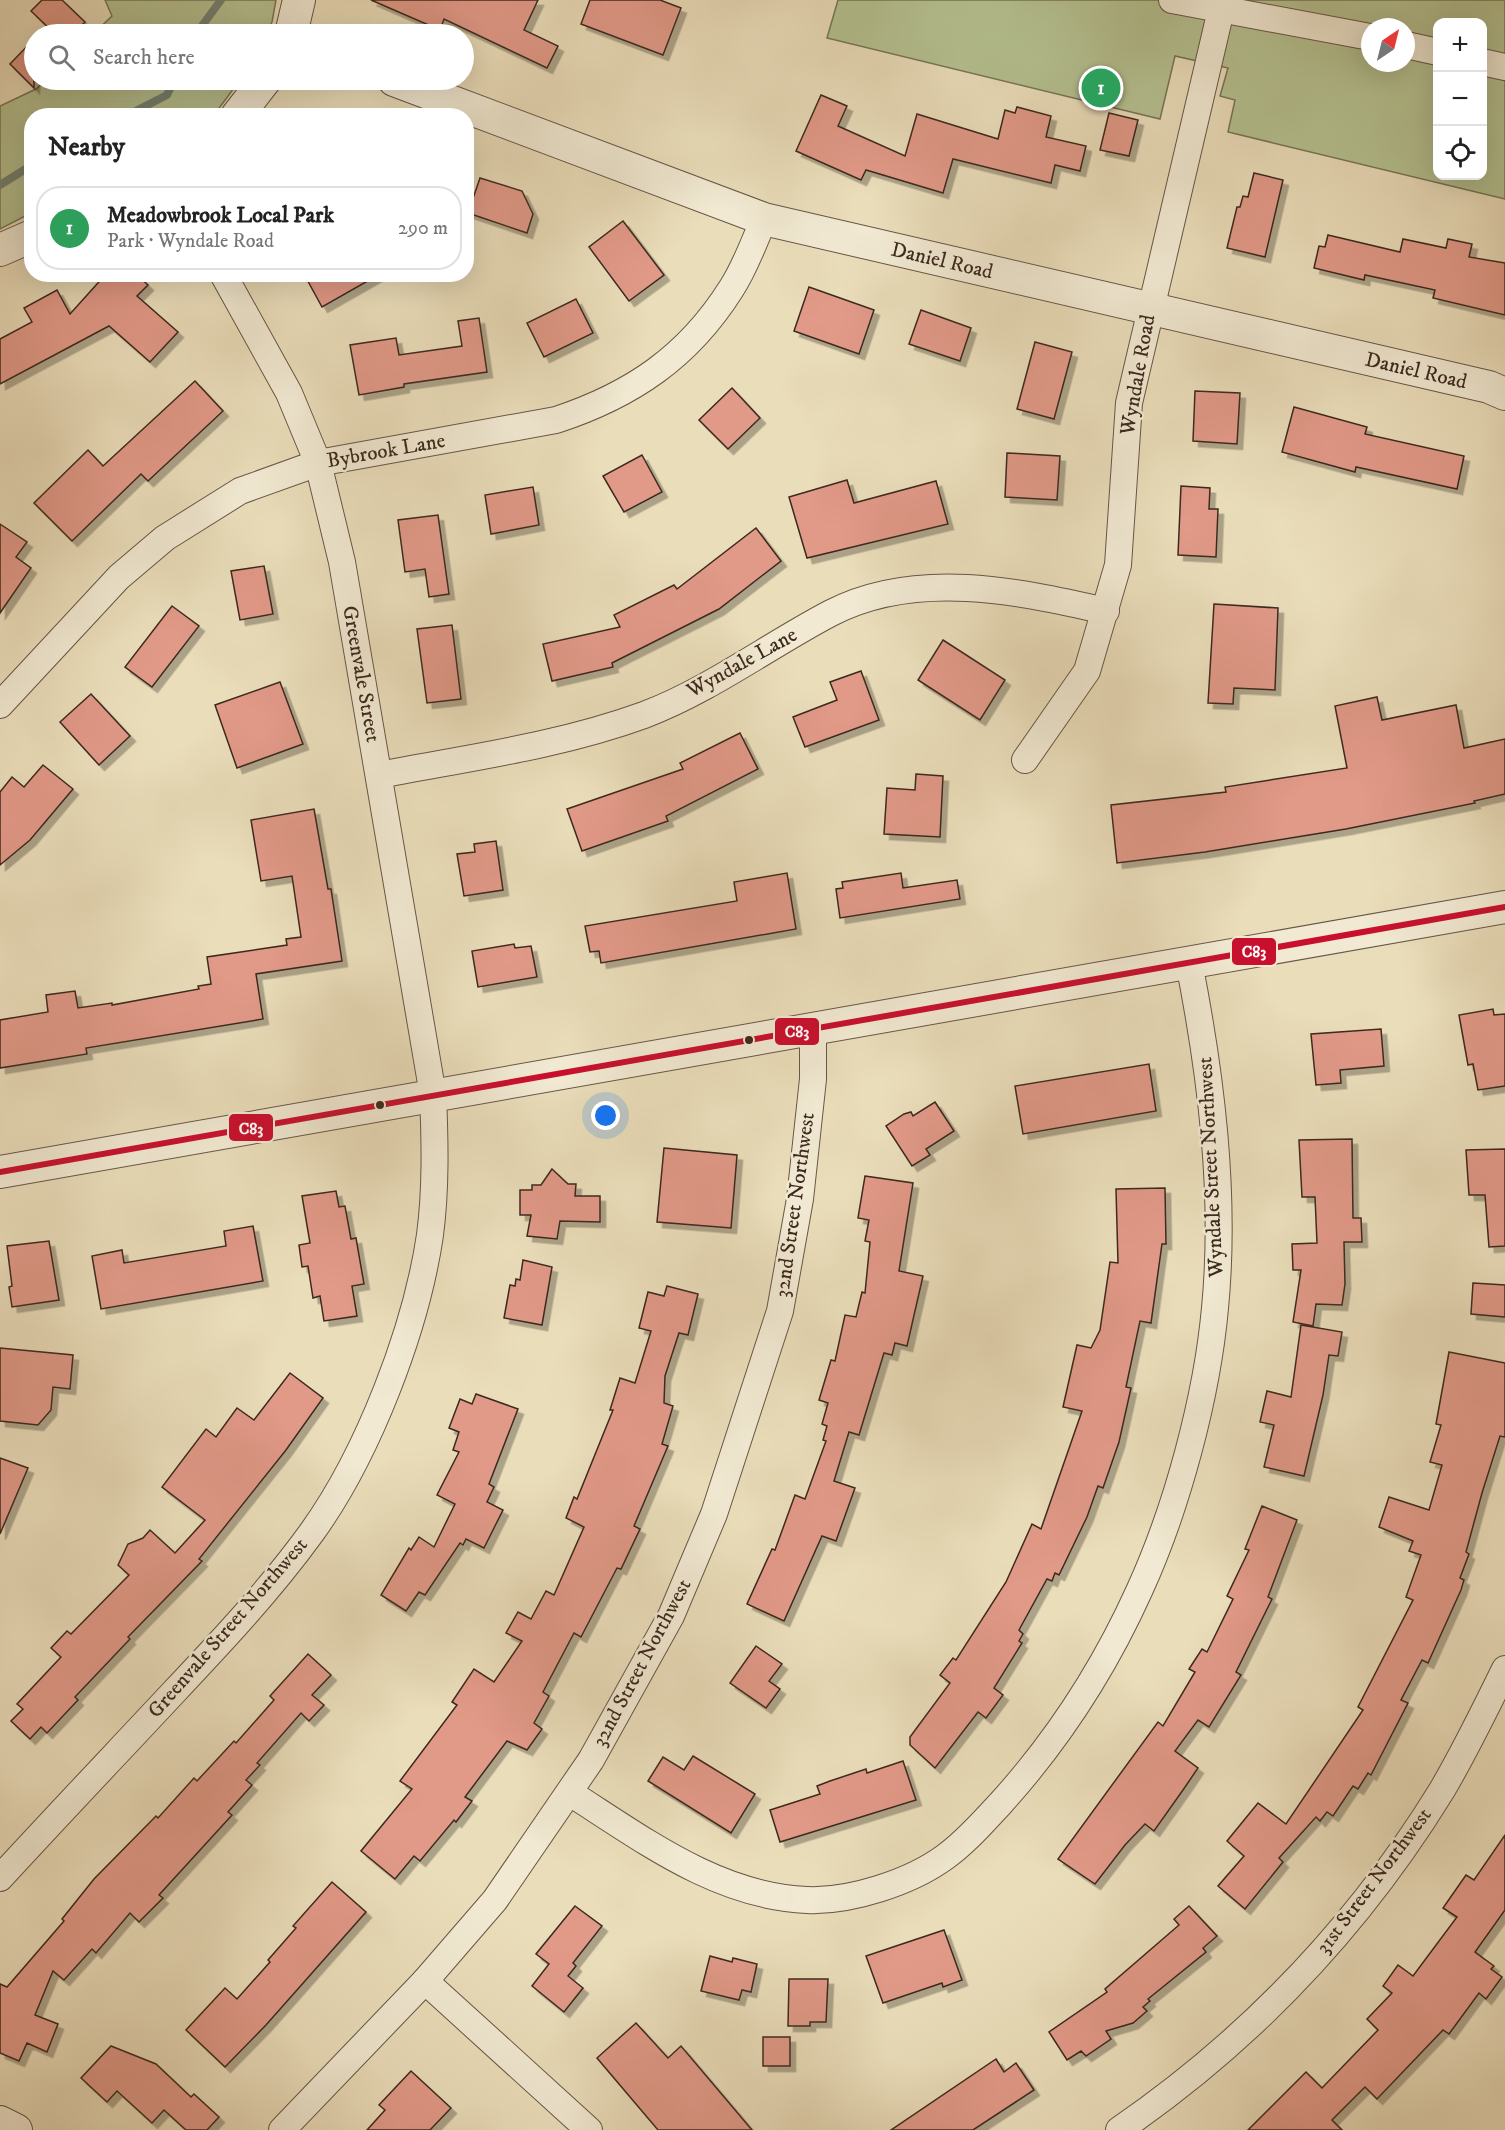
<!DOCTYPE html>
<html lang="en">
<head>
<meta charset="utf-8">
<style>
  :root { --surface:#fff; --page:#f6f6f6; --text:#222; --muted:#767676; --line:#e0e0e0; --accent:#8f2418 }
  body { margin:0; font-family:"IM FELL DW Pica",serif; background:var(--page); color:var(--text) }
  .controls { position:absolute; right:18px; top:18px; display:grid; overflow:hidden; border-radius:12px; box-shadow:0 6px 24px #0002 }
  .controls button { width:54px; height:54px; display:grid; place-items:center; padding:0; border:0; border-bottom:2px solid var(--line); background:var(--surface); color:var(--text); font:30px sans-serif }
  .compass { position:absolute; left:1361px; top:18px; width:54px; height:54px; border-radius:50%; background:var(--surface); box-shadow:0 6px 24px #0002; rotate:35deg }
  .you { position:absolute; left:606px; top:1116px; width:21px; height:21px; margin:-15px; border:4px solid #fff; border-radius:50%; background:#1a73e8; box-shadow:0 0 0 9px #1a73e833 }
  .badge { display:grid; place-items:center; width:39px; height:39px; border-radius:50%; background:var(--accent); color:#fff; font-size:20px; font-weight:700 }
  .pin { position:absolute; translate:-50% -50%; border:3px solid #fff; box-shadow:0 2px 6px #0006 }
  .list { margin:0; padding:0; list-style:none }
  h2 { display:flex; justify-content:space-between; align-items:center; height:78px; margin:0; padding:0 24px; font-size:26px }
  h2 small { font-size:20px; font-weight:400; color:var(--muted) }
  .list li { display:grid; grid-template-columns:39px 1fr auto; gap:18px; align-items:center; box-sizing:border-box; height:84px; margin:0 12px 12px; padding:0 12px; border:2px solid var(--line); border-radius:24px }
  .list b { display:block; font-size:22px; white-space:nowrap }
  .list p { margin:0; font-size:20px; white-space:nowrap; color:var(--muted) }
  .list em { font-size:20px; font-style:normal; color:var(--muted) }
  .icon { flex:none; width:33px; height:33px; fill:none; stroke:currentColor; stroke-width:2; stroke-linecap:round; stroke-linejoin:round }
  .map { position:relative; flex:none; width:1505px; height:2130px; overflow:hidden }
  .search { position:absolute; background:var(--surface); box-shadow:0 6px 24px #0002; left:24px; top:24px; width:450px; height:66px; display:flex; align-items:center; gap:15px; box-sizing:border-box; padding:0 21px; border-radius:33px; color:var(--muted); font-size:22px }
  .panel { position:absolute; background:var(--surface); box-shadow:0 6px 24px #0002; left:24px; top:108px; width:450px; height:174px; border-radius:24px }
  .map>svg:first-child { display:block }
  .green { fill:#b5c191; stroke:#787558; stroke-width:1.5; fill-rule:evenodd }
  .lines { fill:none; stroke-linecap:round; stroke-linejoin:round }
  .stream { stroke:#738273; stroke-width:8 }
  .building { fill:#e19988; stroke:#3c291f; stroke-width:1.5; filter:url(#shadow) }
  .minor-casing { stroke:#685646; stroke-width:28 }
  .tertiary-casing { stroke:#685646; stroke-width:34 }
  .minor { stroke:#f1e9d2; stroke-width:26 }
  .tertiary { stroke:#f1e9d2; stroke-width:32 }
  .bus-1-casing { stroke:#f1e9d2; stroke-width:10 }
  .bus-1 { stroke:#c8102e; stroke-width:6 }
  .bus-dot { fill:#3c291f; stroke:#f1e9d2; stroke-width:2 }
  .labels { text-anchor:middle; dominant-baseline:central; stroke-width:5; stroke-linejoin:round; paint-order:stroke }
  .street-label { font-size:21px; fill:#3c291f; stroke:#f1e9d2 }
  .line-badge { stroke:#f1e9d2; stroke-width:2 }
  .badge-label { font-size:16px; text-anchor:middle; font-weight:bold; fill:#fff }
</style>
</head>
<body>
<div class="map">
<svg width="1505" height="2130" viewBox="0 0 1505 2130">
  <defs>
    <filter id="shadow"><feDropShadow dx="5.5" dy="5.5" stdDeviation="0" flood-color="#0004"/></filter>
  </defs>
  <rect width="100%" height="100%" fill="#eaddba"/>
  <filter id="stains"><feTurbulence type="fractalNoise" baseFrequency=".00333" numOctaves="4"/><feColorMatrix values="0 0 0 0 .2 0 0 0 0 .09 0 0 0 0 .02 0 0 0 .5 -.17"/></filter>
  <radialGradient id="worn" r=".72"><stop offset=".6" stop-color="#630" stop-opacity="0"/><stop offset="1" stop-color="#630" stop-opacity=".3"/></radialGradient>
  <!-- green -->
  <g class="green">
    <polygon points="105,0 276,0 272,22 266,34 93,34 112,16"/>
    <path d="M838 0H1505V199L1228 132 1235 100 1220 96 1228 68 1175 56 1160 119 827 38ZM1438 22H1482V176H1438ZM1370 27H1406V63H1370Z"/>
    <polygon points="46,80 240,80 214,115 32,116 31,213 0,229 0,106 36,89"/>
  </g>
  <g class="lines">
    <!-- stream -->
    <g class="stream">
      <polyline points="196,34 221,0"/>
      <polyline points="126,116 167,95 174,80"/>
      <polyline points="0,185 32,165"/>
    </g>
  </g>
  <!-- building -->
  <g class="building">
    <polygon points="42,0 62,0 85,22 73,34 55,34 31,11"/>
    <polygon points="371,0 538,0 524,30 558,46 547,68 444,19 440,30"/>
    <polygon points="590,0 660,0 681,8 663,55 581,24"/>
    <polygon points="34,39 34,88 10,64"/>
    <polygon points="821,95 847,106 838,126 905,156 917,114 998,139 1005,110 1015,113 1017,107 1051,116 1046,137 1086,146 1080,171 1055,165 1051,183 953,159 943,193 866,170 861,180 796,151"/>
    <polygon points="1109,113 1138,120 1129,156 1100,150"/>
    <polygon points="1254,173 1283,180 1265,257 1227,248 1237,207 1240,207 1243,196 1248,197"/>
    <polygon points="480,178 522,191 533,214 527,233 468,213"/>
    <polygon points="623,221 664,275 629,301 589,247"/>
    <polygon points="1328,235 1400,252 1403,239 1446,248 1448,239 1472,244 1469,257 1505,263 1505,315 1433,298 1435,290 1365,275 1364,280 1314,268 1319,246 1325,247"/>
    <polygon points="106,274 136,274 148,285 137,296 178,332 150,362 109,326 0,384 0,339 32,322 24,308 57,290 70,314"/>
    <polygon points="304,274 380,274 322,307"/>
    <polygon points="809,287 874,310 859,354 794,331"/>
    <polygon points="576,299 593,333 544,357 527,323"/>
    <polygon points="921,310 971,328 960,361 909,344"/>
    <polygon points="479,318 487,372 404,384 404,387 359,395 350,345 396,338 399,355 462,346 458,321"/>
    <polygon points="1035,342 1072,352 1054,419 1017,409"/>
    <polygon points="195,381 223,411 148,481 141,474 72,541 34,503 88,450 103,466"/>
    <polygon points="732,388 760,418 728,449 699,420"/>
    <polygon points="1195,391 1240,393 1237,444 1193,441"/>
    <polygon points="1294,407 1367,427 1365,434 1464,456 1457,489 1356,467 1355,472 1282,452"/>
    <polygon points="1007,453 1060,456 1057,500 1005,497"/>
    <polygon points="642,455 662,492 624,512 603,476"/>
    <polygon points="847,480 854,503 936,481 948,524 807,558 789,497"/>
    <polygon points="1181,486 1210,488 1209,509 1218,509 1216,557 1178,555"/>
    <polygon points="533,487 539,525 491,534 485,495"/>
    <polygon points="438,515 449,594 429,597 425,569 405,572 398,520"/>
    <polygon points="0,524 27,542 16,557 31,568 0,613"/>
    <polygon points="756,528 781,561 719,609 612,663 613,667 552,681 543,644 620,627 614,615 674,585 677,589"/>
    <polygon points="264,566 273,614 240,620 231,571"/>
    <polygon points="1214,604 1278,608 1275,690 1234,688 1233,704 1208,703"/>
    <polygon points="172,606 199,626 152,687 125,667"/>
    <polygon points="452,625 461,699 427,703 417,629"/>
    <polygon points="943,640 1005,680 980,720 918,680"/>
    <polygon points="861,671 879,720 805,747 793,717 837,700 830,682"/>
    <polygon points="280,682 303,744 237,768 215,705"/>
    <polygon points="91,694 130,736 99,765 60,722"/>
    <polygon points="1377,697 1382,720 1456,705 1464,748 1505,739 1505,794 1474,801 1475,803 1346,829 1205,852 1117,863 1111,805 1226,792 1225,787 1347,768 1335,706"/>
    <polygon points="740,733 758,769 666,816 668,821 582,851 567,809 683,769 680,763"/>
    <polygon points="43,765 73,789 30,840 0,865 0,792 12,777 24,787"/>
    <polygon points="916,774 943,776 940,837 884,834 887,788 915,790"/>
    <polygon points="314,809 328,889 331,889 342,961 256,974 263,1019 86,1048 87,1054 0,1068 0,1020 48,1012 46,995 75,991 78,1008 112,1003 112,1005 199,989 198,986 211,984 207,957 287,945 286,939 301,937 292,876 261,881 251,820"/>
    <polygon points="496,841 503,890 464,896 457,854 475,852 474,844"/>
    <polygon points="787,873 796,929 601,963 599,951 590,952 585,926 737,901 734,882"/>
    <polygon points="901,873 903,888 957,880 960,899 840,918 836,889 843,888 842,882"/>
    <polygon points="514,944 515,948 531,946 537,977 478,987 472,951"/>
    <polygon points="1493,1009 1494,1015 1505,1014 1505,1086 1478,1090 1473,1064 1468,1065 1459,1015"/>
    <polygon points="1381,1029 1384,1066 1340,1070 1341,1083 1316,1085 1311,1034"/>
    <polygon points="1149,1064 1156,1111 1023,1134 1015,1086"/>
    <polygon points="935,1102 954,1131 926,1149 930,1155 912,1166 886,1126 904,1114 911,1112 913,1116"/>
    <polygon points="1352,1139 1353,1218 1361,1218 1362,1242 1344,1242 1345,1284 1342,1305 1316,1304 1313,1326 1293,1322 1301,1270 1293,1270 1292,1244 1317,1243 1315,1197 1302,1197 1299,1140"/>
    <polygon points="664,1148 737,1155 731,1228 657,1222"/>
    <polygon points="1505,1149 1505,1246 1489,1247 1485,1195 1469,1195 1466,1150"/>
    <polygon points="552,1169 568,1184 576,1184 575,1196 600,1196 600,1222 560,1221 557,1239 527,1236 531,1215 520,1215 520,1190 532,1190 532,1185 541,1185"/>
    <polygon points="865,1176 913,1183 899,1271 923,1276 907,1346 895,1343 892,1355 884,1353 859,1435 849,1432 834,1481 855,1488 836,1541 822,1536 784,1621 747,1604 772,1549 775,1550 795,1495 805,1499 826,1441 823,1440 827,1426 822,1424 828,1403 819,1400 831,1360 835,1361 845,1315 856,1317 862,1292 865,1293 870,1242 865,1241 869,1220 858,1218"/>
    <polygon points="1165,1188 1166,1244 1162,1244 1151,1323 1140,1321 1126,1387 1131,1388 1119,1442 1103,1488 1098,1486 1087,1517 1059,1575 1055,1573 1052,1581 1047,1579 1019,1630 1023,1634 1019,1641 1022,1643 994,1688 1003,1695 986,1718 978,1712 935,1768 910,1745 910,1737 950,1683 940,1675 953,1658 956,1660 1006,1582 1032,1524 1041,1529 1082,1411 1063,1407 1077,1345 1091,1348 1100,1330 1110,1262 1118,1263 1116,1189"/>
    <polygon points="336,1191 339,1207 345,1206 351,1239 356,1238 364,1284 352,1286 357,1316 324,1321 320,1296 313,1298 308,1266 302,1267 299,1245 310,1243 302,1196"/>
    <polygon points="253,1226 263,1281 101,1309 92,1256 122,1250 124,1263 226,1246 224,1231"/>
    <polygon points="49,1241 59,1300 12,1307 9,1287 12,1286 7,1246"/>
    <polygon points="523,1260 552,1267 542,1325 504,1318 510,1285 515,1286 516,1279 520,1280"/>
    <polygon points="1473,1283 1505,1285 1505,1317 1471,1314"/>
    <polygon points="667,1286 698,1294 688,1335 679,1333 665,1376 664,1403 673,1406 662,1444 668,1446 634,1526 640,1529 621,1569 617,1568 581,1637 574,1633 543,1692 549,1696 534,1723 542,1729 527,1750 507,1741 465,1797 472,1801 456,1822 454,1820 420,1861 414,1856 395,1879 361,1851 412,1789 400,1781 457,1705 452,1702 474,1669 494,1682 522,1641 506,1633 518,1612 531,1619 546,1591 554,1595 584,1527 566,1518 574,1497 577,1499 613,1410 610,1410 620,1378 635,1383 651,1331 639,1328 648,1292 664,1296"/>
    <polygon points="1301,1325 1342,1332 1338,1356 1329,1355 1323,1395 1304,1476 1264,1467 1274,1425 1260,1422 1267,1391 1291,1397"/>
    <polygon points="0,1348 73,1355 70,1389 53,1387 51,1410 38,1425 0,1421"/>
    <polygon points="1449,1352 1505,1363 1505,1437 1500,1436 1482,1493 1466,1552 1469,1554 1460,1578 1464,1580 1461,1590 1428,1663 1422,1660 1401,1700 1408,1703 1371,1775 1368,1773 1358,1789 1353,1786 1333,1816 1327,1812 1320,1821 1316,1817 1279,1858 1283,1862 1245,1909 1218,1886 1244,1856 1227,1841 1258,1803 1286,1824 1363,1710 1358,1707 1413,1600 1406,1597 1421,1555 1409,1551 1413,1541 1379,1527 1389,1497 1429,1510 1442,1465 1430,1462 1441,1425 1436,1424"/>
    <polygon points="290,1373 323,1398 286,1450 199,1559 202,1561 128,1637 130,1639 75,1697 78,1700 47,1733 41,1727 30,1739 11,1721 23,1709 17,1704 61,1657 51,1648 67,1631 71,1634 129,1575 118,1565 128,1544 143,1538 150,1530 175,1553 205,1520 162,1487 206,1429 216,1437 237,1408 254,1420"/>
    <polygon points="476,1394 518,1409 489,1484 494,1487 487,1502 503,1510 484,1548 466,1539 463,1545 460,1543 425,1595 419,1592 406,1611 381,1595 409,1548 411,1550 419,1537 434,1547 455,1504 437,1495 459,1452 453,1450 459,1432 449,1428 460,1399 472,1404"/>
    <polygon points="0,1458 28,1468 0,1534"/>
    <polygon points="1262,1506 1297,1520 1268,1597 1272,1599 1236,1672 1241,1675 1209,1727 1198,1720 1175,1751 1198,1768 1183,1790 1154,1831 1145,1824 1125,1845 1095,1884 1058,1859 1158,1722 1163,1726 1195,1672 1189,1669 1202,1649 1207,1652 1233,1599 1227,1596 1249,1550 1245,1549"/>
    <polygon points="756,1646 782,1664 769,1681 780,1689 766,1708 730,1683"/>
    <polygon points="308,1654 331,1675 312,1695 324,1705 309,1721 301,1713 257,1763 260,1765 246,1780 252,1785 228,1812 232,1815 159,1895 163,1898 139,1922 130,1913 96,1953 92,1949 64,1980 53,1971 35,2015 58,2024 47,2052 27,2043 19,2061 0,2053 0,1984 7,1987 64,1921 62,1919 94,1879 156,1816 158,1818 194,1778 197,1781 234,1741 236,1743 274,1700 270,1696"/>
    <polygon points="693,1756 755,1794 731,1833 648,1781 663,1757 684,1770"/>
    <polygon points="903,1761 916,1800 780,1842 770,1810 820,1794 817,1786 830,1781 866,1769 867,1773"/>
    <polygon points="1505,1835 1505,1910 1475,1952 1494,1966 1491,1969 1502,1977 1486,1999 1479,1993 1449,2034 1443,2030 1377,2099 1365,2087 1332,2120 1342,2130 1248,2130 1306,2072 1322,2088 1378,2030 1367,2019 1392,1993 1383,1986 1398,1965 1413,1976 1457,1917 1443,1908 1466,1875 1474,1880"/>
    <polygon points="332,1882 366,1912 266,2025 225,2067 186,2030 225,1988 237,1999 270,1962 268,1960 296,1928 293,1926"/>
    <polygon points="575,1906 602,1926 573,1963 576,1966 568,1976 583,1988 564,2012 532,1986 549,1964 536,1954"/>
    <polygon points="1189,1906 1217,1936 1203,1948 1206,1952 1148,1999 1150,2001 1143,2007 1147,2011 1133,2023 1106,2031 1111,2039 1086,2056 1081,2051 1067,2060 1049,2032 1107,1992 1105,1989 1179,1925 1174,1919"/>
    <polygon points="944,1930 962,1980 943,1987 942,1983 883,2003 866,1956"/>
    <polygon points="710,1956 732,1962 733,1958 757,1964 751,1992 742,1990 739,2000 701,1991"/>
    <polygon points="789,1979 828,1979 826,2022 810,2022 810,2026 788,2026"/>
    <polygon points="636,2023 668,2058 681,2046 752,2130 658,2130 597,2058"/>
    <rect x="763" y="2037" width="27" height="29"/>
    <polygon points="111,2046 156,2064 191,2097 194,2094 219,2117 207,2130 186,2130 164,2110 152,2123 117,2091 107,2102 81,2078"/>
    <polygon points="996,2059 1004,2072 1016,2063 1034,2090 973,2130 891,2130"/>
    <polygon points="411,2071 451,2108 430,2130 367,2130 385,2110 379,2105"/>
  </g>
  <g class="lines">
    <!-- minor casing -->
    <g class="minor-casing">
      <g id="minor">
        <polyline points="1172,0 1370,37"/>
        <polyline points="1406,45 1438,52"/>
        <polyline points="1482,62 1505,67"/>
        <path d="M0 705 119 577 165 538 240 491 318 463 556 420C632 395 688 357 731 289 745 268 754 242 764 219"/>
        <polyline points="1025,760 1087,671 1118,565 1129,403 1221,10"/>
        <path d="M379 775C467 758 559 746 644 715 710 690 768 646 831 613 916 569 1018 591 1106 611"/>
        <path d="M570 1793C644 1840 717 1896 807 1900 850 1902 911 1882 945 1857 966 1842 982 1823 1000 1804 1057 1741 1105 1667 1140 1589 1177 1508 1207 1397 1215 1308 1226 1194 1211 1075 1189 963"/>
        <path d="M0 1878C57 1816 115 1755 172 1694 221 1642 270 1590 312 1532 368 1454 416 1330 430 1235 436 1189 435 1142 433 1095L342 562 318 463 289 393 223 274"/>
        <polyline points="425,1981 589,2130"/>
        <polyline points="282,2130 425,1981 495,1900 591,1760 671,1616 714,1514 780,1311 800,1199 813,1079 813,1027"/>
        <path d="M1119 2130C1250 2040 1359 1925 1442 1790 1465 1751 1485 1710 1505 1669"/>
      </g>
    </g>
    <!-- tertiary casing -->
    <g class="tertiary-casing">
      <g id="tertiary">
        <polyline points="291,34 299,0"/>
        <polyline points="394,80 764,219 1489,387 1505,394"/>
        <polyline points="237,116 265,80"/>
        <polyline points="0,250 32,236"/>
        <polyline points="0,1172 1505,907"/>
        <polyline points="0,2122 16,2130"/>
      </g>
    </g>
    <!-- minor -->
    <use href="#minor" class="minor"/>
    <!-- tertiary -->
    <use href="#tertiary" class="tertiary"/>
    <!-- bus-1 casing -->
    <g class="bus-1-casing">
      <polyline id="bus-1" points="0,1172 1505,907"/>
    </g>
    <!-- bus-1 -->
    <use href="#bus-1" class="bus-1"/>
  </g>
  <!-- markers -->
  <g class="bus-dot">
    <circle cx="749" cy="1040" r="5"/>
    <circle cx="380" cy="1105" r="5"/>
  </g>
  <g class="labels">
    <!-- street labels -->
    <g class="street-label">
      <text transform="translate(942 261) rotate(13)">Daniel Road</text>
      <text transform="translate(1416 371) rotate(13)">Daniel Road</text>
      <text transform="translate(1138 375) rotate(-80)">Wyndale Road</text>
      <text transform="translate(386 451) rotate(-10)">Bybrook Lane</text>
      <text transform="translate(742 663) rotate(-29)">Wyndale Lane</text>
      <text transform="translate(361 674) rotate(80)">Greenvale Street</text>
      <text transform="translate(1211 1167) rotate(-93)">Wyndale Street Northwest</text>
      <text transform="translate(795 1205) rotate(-82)">32nd Street Northwest</text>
      <text transform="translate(228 1628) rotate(-49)">Greenvale Street Northwest</text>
      <text transform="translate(642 1663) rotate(-62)">32nd Street Northwest</text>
      <text transform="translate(1374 1881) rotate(-53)">31st Street Northwest</text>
    </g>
  </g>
  <g class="line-badge">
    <rect x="1231" y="937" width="46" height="29" rx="6" fill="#c8102e"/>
    <rect x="774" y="1017" width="46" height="29" rx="6" fill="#c8102e"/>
    <rect x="228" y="1113" width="46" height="29" rx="6" fill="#c8102e"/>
  </g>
  <g class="badge-label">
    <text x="1254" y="957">C83</text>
    <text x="797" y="1037">C83</text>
    <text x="251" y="1134">C83</text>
  </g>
  <rect width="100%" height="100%" filter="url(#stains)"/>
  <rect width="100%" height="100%" fill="url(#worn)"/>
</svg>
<div class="controls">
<button>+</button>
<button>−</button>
<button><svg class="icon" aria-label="locate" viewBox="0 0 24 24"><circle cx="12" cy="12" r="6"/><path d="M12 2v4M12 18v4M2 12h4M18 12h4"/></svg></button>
</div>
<svg class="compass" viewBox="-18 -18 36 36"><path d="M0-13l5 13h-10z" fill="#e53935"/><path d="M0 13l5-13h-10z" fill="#767676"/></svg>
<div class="you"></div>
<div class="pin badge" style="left:1101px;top:88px;background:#2e9e5b">1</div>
<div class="search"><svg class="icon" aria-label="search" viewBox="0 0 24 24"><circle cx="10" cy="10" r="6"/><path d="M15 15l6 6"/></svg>Search here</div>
<section class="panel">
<h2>Nearby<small></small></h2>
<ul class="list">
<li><span class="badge" style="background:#2e9e5b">1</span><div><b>Meadowbrook Local Park</b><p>Park · Wyndale Road</p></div><em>290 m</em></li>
</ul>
</section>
</div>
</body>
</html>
